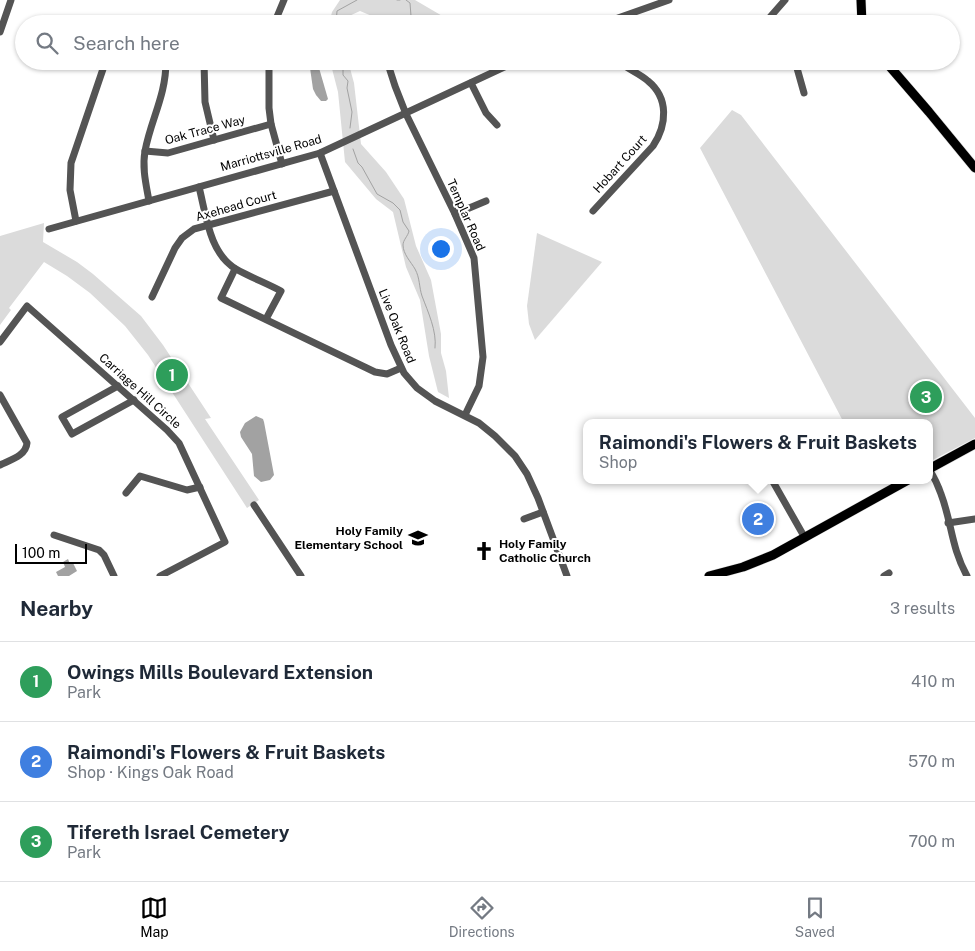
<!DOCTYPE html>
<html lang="en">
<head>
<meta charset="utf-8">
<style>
  :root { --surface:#fff; --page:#f2f2f3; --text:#1f2937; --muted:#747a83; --line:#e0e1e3; --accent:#000 }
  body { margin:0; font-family:"Public Sans",sans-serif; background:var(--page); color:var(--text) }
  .scale { position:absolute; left:15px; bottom:12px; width:72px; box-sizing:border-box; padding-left:5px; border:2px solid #000; border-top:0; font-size:14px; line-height:18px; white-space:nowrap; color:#000; -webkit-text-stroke:4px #fff; paint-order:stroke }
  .you { position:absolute; left:440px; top:248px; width:18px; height:18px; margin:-12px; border:4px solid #fff; border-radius:50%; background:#1a73e8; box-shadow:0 0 0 8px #1a73e833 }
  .badge { display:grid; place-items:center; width:32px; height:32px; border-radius:50%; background:var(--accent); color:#fff; font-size:16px; font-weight:700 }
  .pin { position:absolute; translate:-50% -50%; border:2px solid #fff; box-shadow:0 1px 5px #0006 }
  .popup { position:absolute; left:583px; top:419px; width:350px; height:65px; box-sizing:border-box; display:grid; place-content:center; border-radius:10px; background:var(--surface); filter:drop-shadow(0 1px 4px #0005); font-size:16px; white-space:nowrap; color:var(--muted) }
  .popup b { font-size:19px; color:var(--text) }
  .popup::after { content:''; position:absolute; left:50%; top:100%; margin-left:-10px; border:10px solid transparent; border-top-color:var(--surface) }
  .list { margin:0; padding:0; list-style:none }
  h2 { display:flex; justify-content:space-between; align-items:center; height:65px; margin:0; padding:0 20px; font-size:21px }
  h2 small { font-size:16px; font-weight:400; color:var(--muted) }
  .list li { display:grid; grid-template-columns:32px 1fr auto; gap:15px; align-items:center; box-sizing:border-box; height:80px; padding:0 20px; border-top:1px solid var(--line) }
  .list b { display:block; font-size:19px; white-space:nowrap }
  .list p { margin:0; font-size:16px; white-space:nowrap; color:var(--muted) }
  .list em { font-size:16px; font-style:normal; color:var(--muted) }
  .icon { flex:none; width:28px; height:28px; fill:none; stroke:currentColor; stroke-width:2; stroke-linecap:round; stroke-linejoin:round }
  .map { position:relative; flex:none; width:975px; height:576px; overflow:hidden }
  .search { position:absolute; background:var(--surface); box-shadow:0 1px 4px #0004; left:15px; right:15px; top:15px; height:55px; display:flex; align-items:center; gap:12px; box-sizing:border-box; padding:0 18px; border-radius:28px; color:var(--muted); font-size:19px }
  .sheet { height:305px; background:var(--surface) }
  nav { display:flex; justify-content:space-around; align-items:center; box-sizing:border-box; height:70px; border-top:1px solid var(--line); background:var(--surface); font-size:14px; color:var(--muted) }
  nav a { display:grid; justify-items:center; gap:2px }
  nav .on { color:var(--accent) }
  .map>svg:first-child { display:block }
  .green { fill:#dbdbdb }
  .water { fill:#a2a2a2 }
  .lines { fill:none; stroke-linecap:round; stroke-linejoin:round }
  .stream { stroke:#a2a2a2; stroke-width:1 }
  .major-casing { stroke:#dbdbdb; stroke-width:10 }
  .minor { stroke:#545454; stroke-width:7 }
  .major { stroke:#000; stroke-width:9 }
  .labels { text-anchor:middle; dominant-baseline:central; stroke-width:4; stroke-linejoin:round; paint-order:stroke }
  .street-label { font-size:12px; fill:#000; stroke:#fff }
  .poi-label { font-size:12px; font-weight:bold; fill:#000; stroke:#fff; text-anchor:end }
</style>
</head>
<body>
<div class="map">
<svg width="975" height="576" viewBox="0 0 975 576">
  <rect width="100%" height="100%" fill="#fff"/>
  <!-- green -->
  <g class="green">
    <polygon points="340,0 415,0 456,24 391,24 360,11 347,17 343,24 329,24 332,12"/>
    <polygon points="330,61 348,61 354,83 361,144 386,172 404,199 416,246 431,280 441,334 441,353 446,371 449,398 438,392 429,356 420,300 406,267 393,212 376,199 345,162 338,92"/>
    <polygon points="732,110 741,115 975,418 975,438 929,462 929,423 844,423 700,148"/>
    <polygon points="44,223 43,242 77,262 93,274 141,316 163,345 211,418 205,419 259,500 247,508 148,355 125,326 90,293 67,276 44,262 9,308 11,310 0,325 0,236"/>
    <polygon points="537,233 602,262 535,340 529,324 527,306"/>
  </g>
  <!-- water -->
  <g class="water">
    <polygon points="309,61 317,61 328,99 326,101 321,101 316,95 313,89"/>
    <polygon points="256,416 263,419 264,422 274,475 270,480 261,482 254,476 252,454 241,437 240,432 245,423"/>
    <polygon points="68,559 70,564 73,563 77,571 69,576 58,576 56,572 65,567 63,562"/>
  </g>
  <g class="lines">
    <!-- stream -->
    <g class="stream">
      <polyline points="397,0 400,0"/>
      <polyline points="406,0 410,3 411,16 416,20 432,24"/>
      <polyline points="336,24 337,11 357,0"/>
      <polyline points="343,61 343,75 348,81 347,88 352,112 350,128"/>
      <path d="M353 149 358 163 362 167 377 194 393 203 400 210 403 222 409 231C408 236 403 240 403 245 403 254 411 262 415 269 420 278 419 287 422 296 428 312 437 331 435 348"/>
    </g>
    <!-- major casing -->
    <g class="major-casing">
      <g id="major">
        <polyline points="861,0 862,24"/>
        <polyline points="885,61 929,112 975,168"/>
        <polyline points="929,469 975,444"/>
        <polyline points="709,576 743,567 773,555 908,480"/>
      </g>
    </g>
    <!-- minor -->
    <g class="minor">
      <polyline points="274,24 284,0"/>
      <polyline points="601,24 669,0"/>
      <polyline points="764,24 785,0"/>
      <polyline points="0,32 11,0"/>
      <polyline points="204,61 205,102 214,140"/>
      <polyline points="269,61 269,108 271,124 282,164"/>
      <polyline points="387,61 395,86 406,114 455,214 474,258 483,357 479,386 465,415"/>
      <polyline points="795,61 804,93"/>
      <polyline points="471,83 486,113 497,125"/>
      <polyline points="145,151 168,153 271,124"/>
      <polyline points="320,153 391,345 404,373 417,388 435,401 479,423 495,436 515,456 527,474 538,498 567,576"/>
      <path d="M199 187C206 214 209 253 236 269 250 277 266 283 281 291L266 319"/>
      <path d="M149 201C146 184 142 168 145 151 151 119 166 96 166 61"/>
      <path d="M593 211 653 146C667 125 669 98 648 81 639 73 627 69 618 61"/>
      <polyline points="455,214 486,201"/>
      <polyline points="76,221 70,190 71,163 104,66"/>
      <polyline points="49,229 320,153 517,61"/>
      <polyline points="235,269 221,298 375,372 387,374 401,368"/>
      <polyline points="152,297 175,248 182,238 194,229 334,191"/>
      <polyline points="0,342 27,306 167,430 179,443 225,542 160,576"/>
      <polyline points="118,386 62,417 72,434 134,400"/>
      <path d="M0 395 27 443C26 456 10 460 0 465"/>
      <path d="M929 469C934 477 938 485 941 494 952 523 951 547 967 576"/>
      <polyline points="772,480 805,538"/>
      <polyline points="126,493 140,476 187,490 200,487"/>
      <polyline points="254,505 301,576"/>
      <polyline points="524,519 543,512"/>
      <polyline points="948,523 975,519"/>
      <polyline points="54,535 99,550 104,555 114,576"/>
      <polyline points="884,576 889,573"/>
    </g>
    <!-- major -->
    <use href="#major" class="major"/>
  </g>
  <!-- icons -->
  <defs>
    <g id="school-bare" transform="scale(1.5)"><path d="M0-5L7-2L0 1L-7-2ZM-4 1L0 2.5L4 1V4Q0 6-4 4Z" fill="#000" stroke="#fff" stroke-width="2.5" paint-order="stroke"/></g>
    <g id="church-bare" transform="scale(1.5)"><path d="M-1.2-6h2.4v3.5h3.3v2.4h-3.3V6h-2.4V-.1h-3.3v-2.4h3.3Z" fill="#000" stroke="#fff" stroke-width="2.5" paint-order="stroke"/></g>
  </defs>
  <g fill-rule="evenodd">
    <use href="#school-bare" x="418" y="538"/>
    <use href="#church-bare" x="484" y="551"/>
  </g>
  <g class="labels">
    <!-- street labels -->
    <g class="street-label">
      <text transform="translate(205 130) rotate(-15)">Oak Trace Way</text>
      <text transform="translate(271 153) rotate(-16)">Marriottsville Road</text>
      <text transform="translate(620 164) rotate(-48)">Hobart Court</text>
      <text transform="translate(236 206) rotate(-16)">Axehead Court</text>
      <text transform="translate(466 215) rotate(66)">Templar Road</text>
      <text transform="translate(397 326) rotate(68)">Live Oak Road</text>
      <text transform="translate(140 391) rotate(42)">Carriage Hill Circle</text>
    </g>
    <!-- poi labels -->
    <g class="poi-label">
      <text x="403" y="531">Holy Family<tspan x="403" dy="14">Elementary School</tspan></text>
      <text x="499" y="544" text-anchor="start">Holy Family<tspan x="499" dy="14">Catholic Church</tspan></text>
    </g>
  </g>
</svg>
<div class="scale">100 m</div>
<div class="you"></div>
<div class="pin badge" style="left:172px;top:375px;background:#2e9e5b">1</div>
<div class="pin badge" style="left:758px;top:519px;background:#3f7fe0">2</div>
<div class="popup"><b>Raimondi's Flowers &amp; Fruit Baskets</b>Shop</div>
<div class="pin badge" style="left:926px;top:397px;background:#2e9e5b">3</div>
<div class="search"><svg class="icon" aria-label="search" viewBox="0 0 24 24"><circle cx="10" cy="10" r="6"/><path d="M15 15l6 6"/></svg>Search here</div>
</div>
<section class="sheet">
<h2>Nearby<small>3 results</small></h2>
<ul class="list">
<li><span class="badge" style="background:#2e9e5b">1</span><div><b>Owings Mills Boulevard Extension</b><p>Park</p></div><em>410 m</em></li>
<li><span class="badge" style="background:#3f7fe0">2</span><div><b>Raimondi's Flowers &amp; Fruit Baskets</b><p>Shop · Kings Oak Road</p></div><em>570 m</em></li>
<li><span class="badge" style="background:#2e9e5b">3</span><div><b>Tifereth Israel Cemetery</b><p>Park</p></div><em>700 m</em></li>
</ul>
</section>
<nav>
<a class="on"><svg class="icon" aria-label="map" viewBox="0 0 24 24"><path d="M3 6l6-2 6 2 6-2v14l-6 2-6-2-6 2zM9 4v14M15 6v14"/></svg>Map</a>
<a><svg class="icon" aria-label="directions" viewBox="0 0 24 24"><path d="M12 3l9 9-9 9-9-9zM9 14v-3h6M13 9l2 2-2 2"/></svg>Directions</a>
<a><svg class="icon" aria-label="saved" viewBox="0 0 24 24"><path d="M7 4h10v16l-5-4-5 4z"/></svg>Saved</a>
</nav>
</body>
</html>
